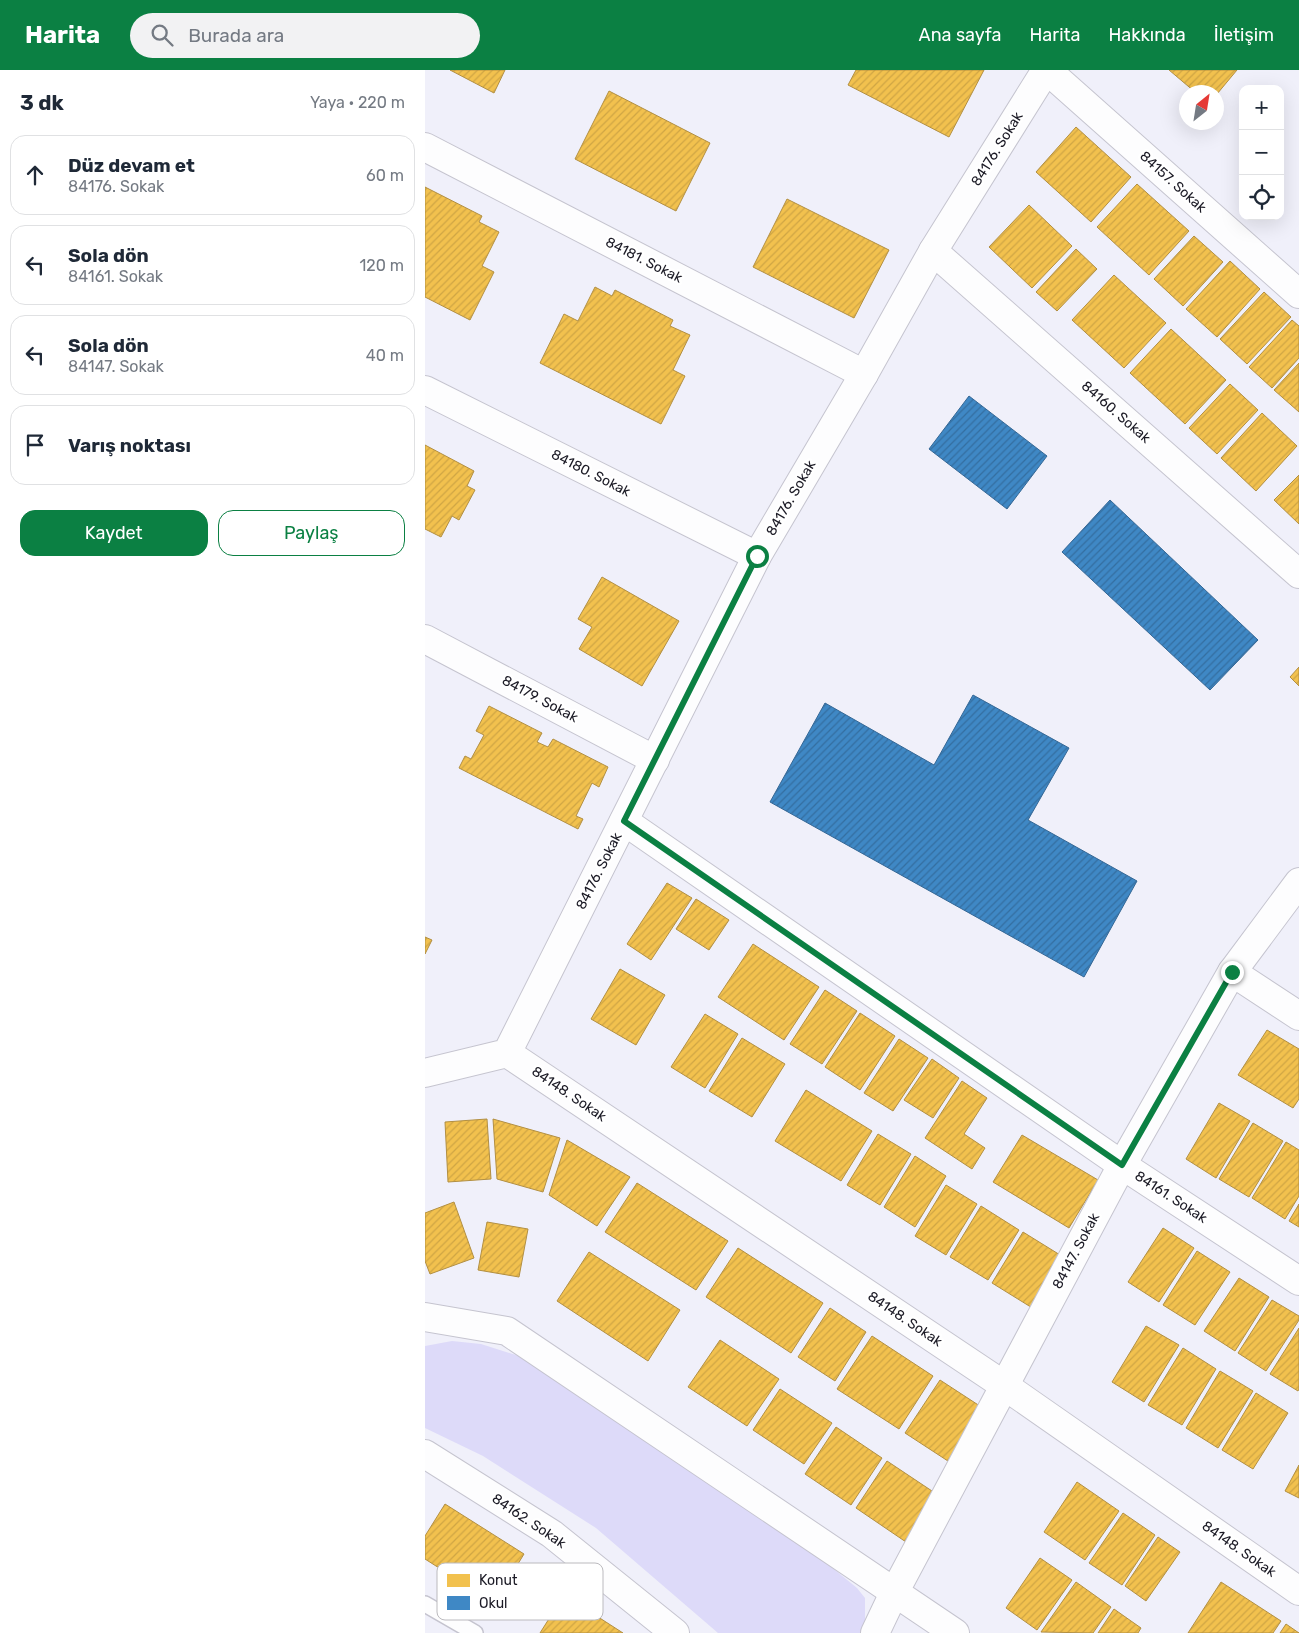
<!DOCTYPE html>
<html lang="tr">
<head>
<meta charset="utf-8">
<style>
  :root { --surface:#fff; --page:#f2f2f3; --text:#1f2937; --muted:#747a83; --line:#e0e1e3; --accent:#0b8043 }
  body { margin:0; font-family:Rubik,sans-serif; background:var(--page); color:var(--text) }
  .controls { position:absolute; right:15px; top:15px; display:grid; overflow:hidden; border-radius:10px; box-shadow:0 5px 20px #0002 }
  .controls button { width:45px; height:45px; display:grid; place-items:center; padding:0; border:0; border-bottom:1px solid var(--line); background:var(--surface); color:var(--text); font:25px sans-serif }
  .compass { position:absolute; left:754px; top:15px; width:45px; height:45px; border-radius:50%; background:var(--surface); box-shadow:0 5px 20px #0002; rotate:30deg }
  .stop { position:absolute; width:15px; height:15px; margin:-11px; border:4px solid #0b8043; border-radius:50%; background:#fff }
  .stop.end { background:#0b8043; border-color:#fff; box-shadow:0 1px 5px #0008 }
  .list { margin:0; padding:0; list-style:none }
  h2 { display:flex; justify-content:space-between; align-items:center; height:65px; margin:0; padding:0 20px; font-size:21px }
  h2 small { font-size:16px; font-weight:400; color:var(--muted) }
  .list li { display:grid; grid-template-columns:32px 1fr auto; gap:15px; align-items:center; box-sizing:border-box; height:80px; margin:0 10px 10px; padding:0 10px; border:1px solid var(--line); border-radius:15px }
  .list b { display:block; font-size:19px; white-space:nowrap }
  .list p { margin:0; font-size:16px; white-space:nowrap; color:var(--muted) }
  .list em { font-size:16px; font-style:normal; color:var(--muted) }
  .actions { display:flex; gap:10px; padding:15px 20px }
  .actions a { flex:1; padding:11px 0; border:1px solid var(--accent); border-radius:15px; text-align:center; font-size:18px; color:var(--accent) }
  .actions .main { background:var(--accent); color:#fff }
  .icon { flex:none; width:28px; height:28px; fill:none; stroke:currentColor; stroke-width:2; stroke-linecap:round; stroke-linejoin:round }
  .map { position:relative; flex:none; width:874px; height:1563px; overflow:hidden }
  header { display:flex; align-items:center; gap:30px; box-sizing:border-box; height:70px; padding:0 25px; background:var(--accent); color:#fff }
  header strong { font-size:24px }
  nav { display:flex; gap:28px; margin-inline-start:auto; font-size:18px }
  .search { width:350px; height:45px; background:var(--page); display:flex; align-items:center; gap:12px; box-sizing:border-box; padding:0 18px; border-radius:28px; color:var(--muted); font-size:19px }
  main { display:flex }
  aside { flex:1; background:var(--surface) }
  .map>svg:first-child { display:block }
  .grass { fill:#dddaf9 }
  .homes { fill:url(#homes-hatch); stroke:#b28f42 }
  .schools { fill:url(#schools-hatch); stroke:#346795 }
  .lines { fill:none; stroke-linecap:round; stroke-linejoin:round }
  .service-casing { stroke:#c5c4cf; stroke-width:18 }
  .minor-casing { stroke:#c5c4cf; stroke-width:30 }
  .service { stroke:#fdfdfe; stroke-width:15 }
  .minor { stroke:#fdfdfe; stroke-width:28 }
  .route { stroke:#0b8043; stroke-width:6 }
  .labels { text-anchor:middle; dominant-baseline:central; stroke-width:5; stroke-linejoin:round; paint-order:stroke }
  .street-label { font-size:14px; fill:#1b1a25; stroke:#fff }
  .key { fill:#fff; stroke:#bbbabe; stroke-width:1 }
  .key-label { font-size:14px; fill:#1b1a25 }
</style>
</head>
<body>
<header>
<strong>Harita</strong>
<div class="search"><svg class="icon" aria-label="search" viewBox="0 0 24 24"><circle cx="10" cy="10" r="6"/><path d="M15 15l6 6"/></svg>Burada ara</div>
<nav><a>Ana sayfa</a><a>Harita</a><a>Hakkında</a><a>İletişim</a></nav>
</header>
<main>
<aside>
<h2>3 dk<small>Yaya · 220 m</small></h2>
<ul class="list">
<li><svg class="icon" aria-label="ahead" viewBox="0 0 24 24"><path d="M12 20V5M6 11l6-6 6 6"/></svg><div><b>Düz devam et</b><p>84176. Sokak</p></div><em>60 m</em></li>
<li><svg class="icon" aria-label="left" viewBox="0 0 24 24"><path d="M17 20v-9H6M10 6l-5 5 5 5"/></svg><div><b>Sola dön</b><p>84161. Sokak</p></div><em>120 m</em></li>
<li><svg class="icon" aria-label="left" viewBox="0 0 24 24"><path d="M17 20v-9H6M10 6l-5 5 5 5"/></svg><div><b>Sola dön</b><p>84147. Sokak</p></div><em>40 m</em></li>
<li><svg class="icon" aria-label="arrive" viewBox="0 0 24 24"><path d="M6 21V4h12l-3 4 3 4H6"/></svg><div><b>Varış noktası</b></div></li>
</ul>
<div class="actions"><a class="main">Kaydet</a><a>Paylaş</a></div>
</aside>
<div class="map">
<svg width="874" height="1563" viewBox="0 0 874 1563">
  <defs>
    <pattern id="homes-hatch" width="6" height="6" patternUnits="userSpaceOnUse" patternTransform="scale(1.25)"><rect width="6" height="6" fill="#f2c14e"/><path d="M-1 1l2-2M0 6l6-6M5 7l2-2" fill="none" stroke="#cfa544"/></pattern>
    <pattern id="schools-hatch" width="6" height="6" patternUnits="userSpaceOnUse" patternTransform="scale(1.25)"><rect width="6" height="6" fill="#3f88c5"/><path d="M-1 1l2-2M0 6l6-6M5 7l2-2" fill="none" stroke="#346ea0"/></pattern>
  </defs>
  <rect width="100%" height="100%" fill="#f0f0fa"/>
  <!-- grass -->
  <polygon class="grass" points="27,1271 56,1274 116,1293 339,1442 432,1518 440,1528 440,1563 293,1563 171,1458 58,1386 0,1358 0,1276"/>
  <!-- homes -->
  <g class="homes">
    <polygon points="25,0 80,0 69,23"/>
    <polygon points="431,0 559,0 524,67 423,15"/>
    <polygon points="744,0 812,0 792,24 770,22"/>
    <polygon points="184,21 285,73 251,141 150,89"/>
    <polygon points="651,57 706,107 666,152 611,102"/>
    <polygon points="712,114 764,161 724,205 672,157"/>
    <polygon points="0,117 57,146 54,152 74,162 57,196 69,202 45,250 0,227"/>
    <polygon points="362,129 464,180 429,248 328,197"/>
    <polygon points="604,135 647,176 607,218 564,177"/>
    <polygon points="769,166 798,192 758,236 729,209"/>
    <polygon points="651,179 672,199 632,241 611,222"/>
    <polygon points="805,191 835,219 792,267 761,239"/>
    <polygon points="689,205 741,253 699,298 647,250"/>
    <polygon points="170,217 187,226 190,220 248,250 245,256 265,265 248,300 260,306 236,354 115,293 139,244 153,251"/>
    <polygon points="839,222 866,247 822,294 795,269"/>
    <polygon points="867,250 874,256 874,288 847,318 824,297"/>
    <polygon points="746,259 801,310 760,354 705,303"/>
    <polygon points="874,293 874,342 849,320"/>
    <polygon points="805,314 833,340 792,384 764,358"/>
    <polygon points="837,343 872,376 831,421 796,388"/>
    <polygon points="0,375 49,401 42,416 50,420 34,450 27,446 16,467 0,459"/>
    <polygon points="874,405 874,454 849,430"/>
    <polygon points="177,507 254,551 217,616 154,579 167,557 153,549"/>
    <polygon points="874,597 874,616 865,607"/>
    <polygon points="64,636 117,663 112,672 123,677 128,669 183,697 174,717 167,713 151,746 158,749 153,759 34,698 40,686 46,689 59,665 51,661"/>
    <polygon points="242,813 267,828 226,890 202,874"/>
    <polygon points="271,829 304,850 284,880 251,859"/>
    <polygon points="0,867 7,870 0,884"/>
    <polygon points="328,874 394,917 359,970 293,927"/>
    <polygon points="195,899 240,925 211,975 166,949"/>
    <polygon points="400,920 432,941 397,994 365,974"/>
    <polygon points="435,943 470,966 435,1020 400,997"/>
    <polygon points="280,944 313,964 280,1018 246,997"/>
    <polygon points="842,960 874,979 874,1029 868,1038 813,1005"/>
    <polygon points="317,968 360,994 327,1047 284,1021"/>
    <polygon points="474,969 503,988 468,1041 439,1023"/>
    <polygon points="507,989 534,1008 508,1048 479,1030"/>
    <polygon points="537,1011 562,1028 539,1064 560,1078 547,1099 500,1068"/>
    <polygon points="381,1020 447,1061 416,1111 350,1071"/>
    <polygon points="794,1033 825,1051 791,1108 761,1089"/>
    <polygon points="62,1049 66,1109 23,1112 20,1052"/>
    <polygon points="68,1049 135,1068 118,1122 72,1109"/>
    <polygon points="828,1053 858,1071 824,1127 794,1109"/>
    <polygon points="453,1064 486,1084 455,1135 422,1115"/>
    <polygon points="597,1065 673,1110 644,1158 568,1112"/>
    <polygon points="142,1070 205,1107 172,1156 124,1125"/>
    <polygon points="861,1072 874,1080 874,1126 860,1149 827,1128"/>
    <polygon points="490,1086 521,1106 490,1157 459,1137"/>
    <polygon points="212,1113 303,1171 271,1220 180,1162"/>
    <polygon points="521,1115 552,1134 521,1185 490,1166"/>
    <polygon points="29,1132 49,1188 5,1204 0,1191 0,1143"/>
    <polygon points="874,1134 874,1157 864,1151"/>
    <polygon points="556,1136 594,1160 563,1210 525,1187"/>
    <polygon points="62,1152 103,1159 94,1207 53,1200"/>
    <polygon points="738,1158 769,1178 734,1232 703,1212"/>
    <polygon points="598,1162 640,1188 609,1239 567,1213"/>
    <polygon points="313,1178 398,1233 366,1283 281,1227"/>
    <polygon points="772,1181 805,1202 770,1255 738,1235"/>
    <polygon points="164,1182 255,1240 223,1291 132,1231"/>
    <polygon points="814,1208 844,1227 810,1281 779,1261"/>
    <polygon points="847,1230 874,1246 874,1250 841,1301 813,1283"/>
    <polygon points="405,1238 441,1262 410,1311 373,1287"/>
    <polygon points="721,1256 754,1275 719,1332 687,1312"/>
    <polygon points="874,1258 874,1319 873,1321 845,1304"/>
    <polygon points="447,1266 508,1306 474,1359 412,1319"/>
    <polygon points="295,1270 354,1309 322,1356 263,1317"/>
    <polygon points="758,1278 791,1299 757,1355 723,1335"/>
    <polygon points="795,1301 828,1321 793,1378 761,1358"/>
    <polygon points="515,1310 561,1340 526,1393 480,1363"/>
    <polygon points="355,1319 407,1353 379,1394 328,1360"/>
    <polygon points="831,1323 863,1343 828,1399 797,1380"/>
    <polygon points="411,1357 457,1388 426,1435 380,1404"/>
    <polygon points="462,1391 513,1425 481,1472 431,1438"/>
    <polygon points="874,1395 874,1428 860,1421"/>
    <polygon points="652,1412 694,1441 660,1490 619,1462"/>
    <polygon points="20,1434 99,1484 69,1533 0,1489 0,1466"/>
    <polygon points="698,1443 730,1465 697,1515 664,1493"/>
    <polygon points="733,1467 755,1482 721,1531 700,1516"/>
    <polygon points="615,1488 647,1510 612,1560 581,1538"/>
    <polygon points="651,1512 686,1537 668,1563 616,1562"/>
    <polygon points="796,1512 856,1551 848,1563 763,1563"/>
    <polygon points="139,1525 198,1563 115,1563"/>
    <polygon points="689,1539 716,1558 713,1563 673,1563"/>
    <polygon points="861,1554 874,1563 855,1563"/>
  </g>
  <!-- schools -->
  <g class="schools">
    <polygon points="544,326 622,386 582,439 504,379"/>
    <polygon points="685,430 833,570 785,620 637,482"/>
    <polygon points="548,625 644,678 603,750 712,811 659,907 345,732 400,633 509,695"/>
  </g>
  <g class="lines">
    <!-- service casing -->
    <g class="service-casing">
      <polyline id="service" points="0,1534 50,1563"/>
    </g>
    <!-- minor casing -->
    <g class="minor-casing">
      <g id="minor">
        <polyline points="622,0 874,224"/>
        <polyline points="0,77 439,304"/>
        <polyline points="508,181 874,504"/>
        <polyline points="0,320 332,486"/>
        <polyline points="0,569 230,690"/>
        <polyline points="199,751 697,1095 874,1211"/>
        <polyline points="807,902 874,946"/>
        <polyline points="82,983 580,1316 874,1521"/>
        <polyline points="0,1003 82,983 332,486 439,304 508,181 621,0"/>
        <polyline points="0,1247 82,1261 530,1563"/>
        <polyline points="0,1384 127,1464 250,1563"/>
        <polyline points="450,1563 469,1523 697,1095 807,902 874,812"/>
      </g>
    </g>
    <!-- service -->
    <use href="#service" class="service"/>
    <!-- minor -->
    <use href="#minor" class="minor"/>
  </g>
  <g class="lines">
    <!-- route -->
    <polyline class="route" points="332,486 199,751 697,1095 807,902"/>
  </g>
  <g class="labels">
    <!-- street labels -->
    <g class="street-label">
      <text transform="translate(572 79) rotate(-58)">84176. Sokak</text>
      <text transform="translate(748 112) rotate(42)">84157. Sokak</text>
      <text transform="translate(219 190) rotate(27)">84181. Sokak</text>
      <text transform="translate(691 342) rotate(41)">84160. Sokak</text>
      <text transform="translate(166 403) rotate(27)">84180. Sokak</text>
      <text transform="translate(366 428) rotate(-60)">84176. Sokak</text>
      <text transform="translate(115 629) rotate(28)">84179. Sokak</text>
      <text transform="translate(174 801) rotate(-63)">84176. Sokak</text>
      <text transform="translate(144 1024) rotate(34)">84148. Sokak</text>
      <text transform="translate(746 1127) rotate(33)">84161. Sokak</text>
      <text transform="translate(651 1181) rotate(-62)">84147. Sokak</text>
      <text transform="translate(480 1249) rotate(34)">84148. Sokak</text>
      <text transform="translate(104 1451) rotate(34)">84162. Sokak</text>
      <text transform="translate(814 1479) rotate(35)">84148. Sokak</text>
    </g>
  </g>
  <!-- legend -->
  <rect x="12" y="1493" width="166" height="57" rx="8" class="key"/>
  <rect x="22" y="1504" width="23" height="13" fill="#f2c14e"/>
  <rect x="22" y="1526" width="23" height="14" fill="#3f88c5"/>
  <g class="key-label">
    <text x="54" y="1515">Konut</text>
    <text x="54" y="1538">Okul</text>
  </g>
</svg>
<div class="controls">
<button>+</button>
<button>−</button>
<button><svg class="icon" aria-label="locate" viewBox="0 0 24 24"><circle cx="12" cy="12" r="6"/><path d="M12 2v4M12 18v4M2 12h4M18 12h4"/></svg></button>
</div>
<svg class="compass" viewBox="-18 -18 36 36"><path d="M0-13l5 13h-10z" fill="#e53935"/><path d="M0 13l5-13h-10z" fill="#747a83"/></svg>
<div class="stop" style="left:332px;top:486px"></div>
<div class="stop end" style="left:807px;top:902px"></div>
</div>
</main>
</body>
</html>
